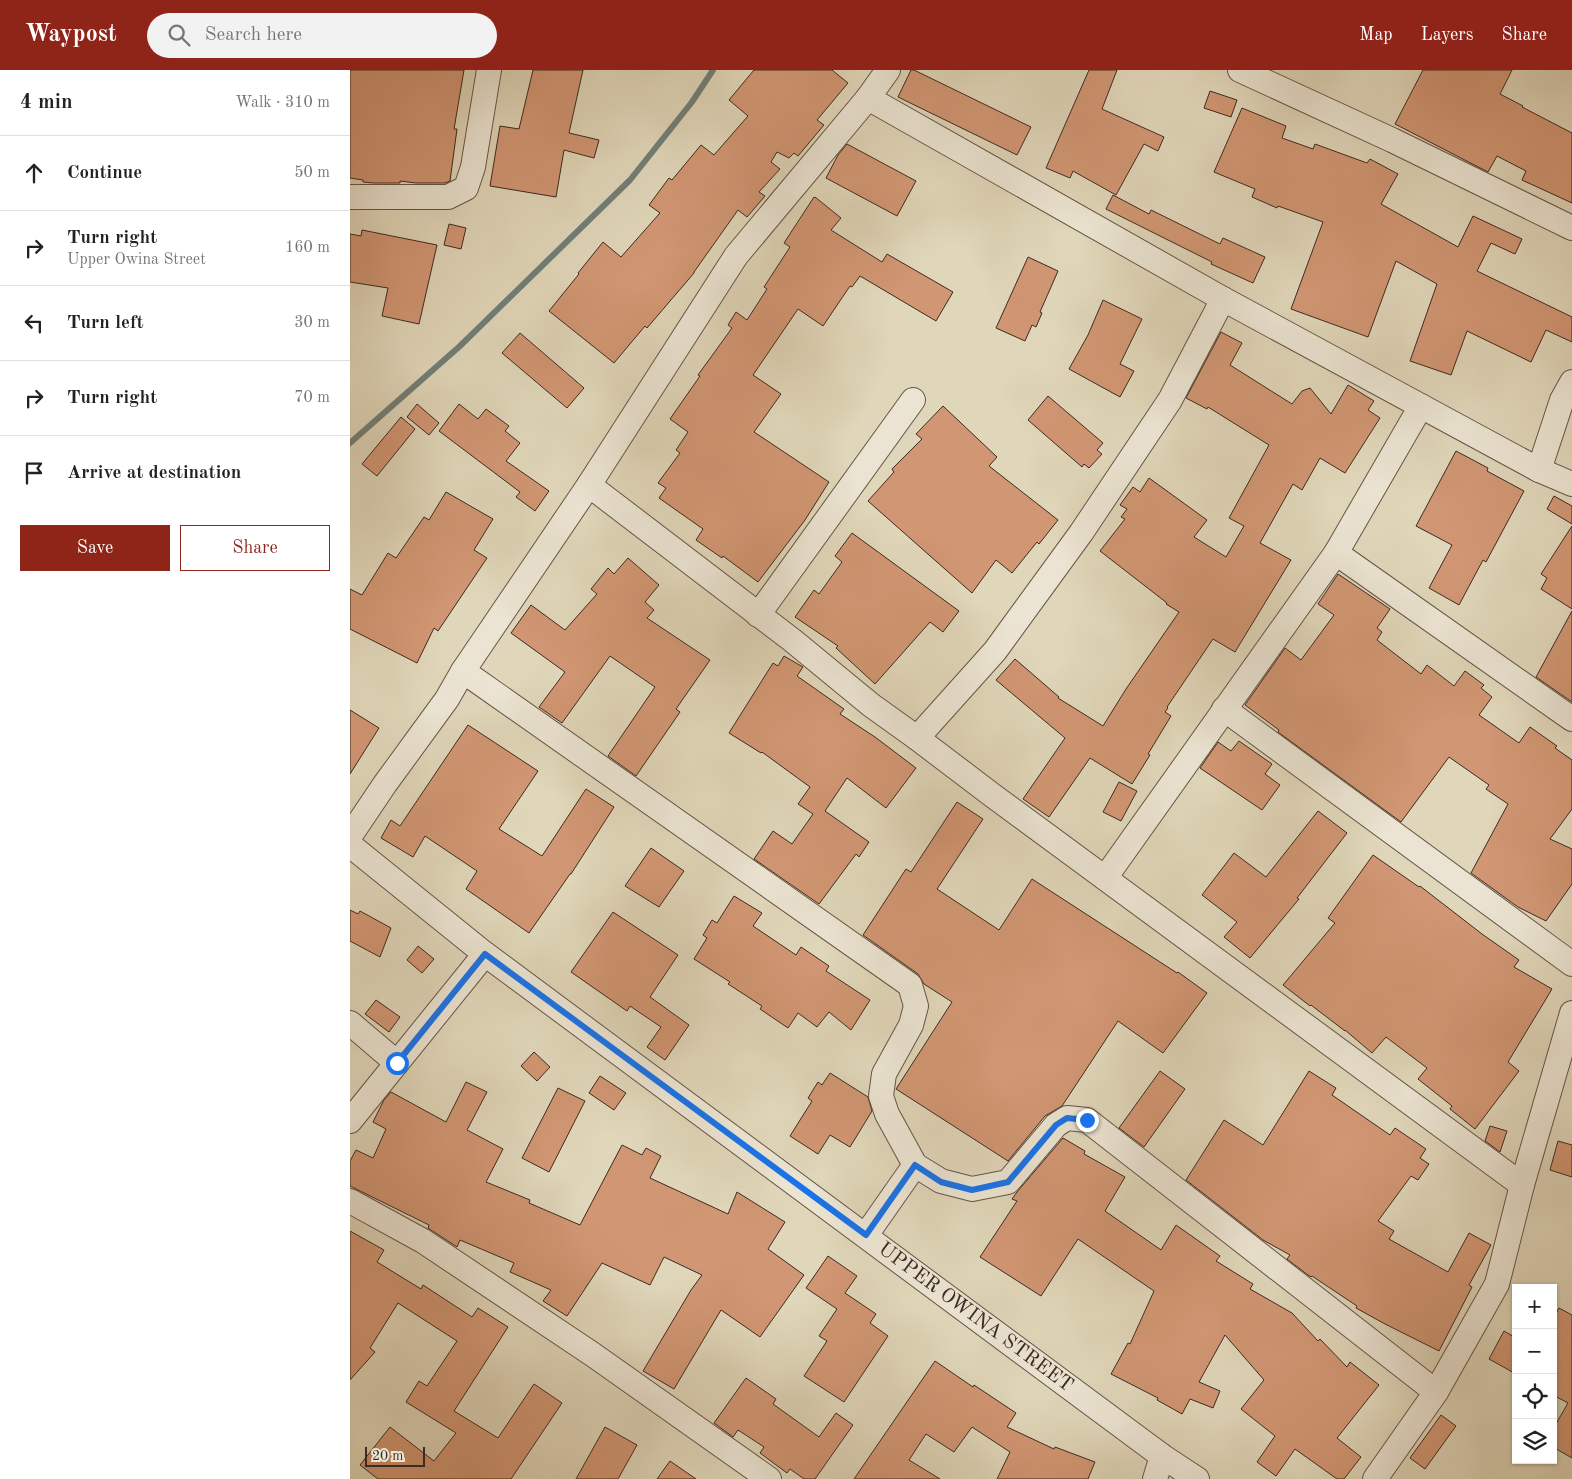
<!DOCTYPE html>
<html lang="en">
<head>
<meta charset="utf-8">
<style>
  :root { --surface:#fff; --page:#f2f2f2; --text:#222; --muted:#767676; --line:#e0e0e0; --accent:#8f2418 }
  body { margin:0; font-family:"Old Standard TT",serif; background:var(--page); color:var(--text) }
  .controls { position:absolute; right:15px; bottom:15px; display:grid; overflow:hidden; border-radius:0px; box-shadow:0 1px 4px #0004 }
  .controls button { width:45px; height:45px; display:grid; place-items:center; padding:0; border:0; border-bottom:1px solid var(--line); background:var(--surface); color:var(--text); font:25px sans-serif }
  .scale { position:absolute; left:15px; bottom:12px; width:60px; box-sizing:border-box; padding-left:5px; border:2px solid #3e2a20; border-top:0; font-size:14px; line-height:18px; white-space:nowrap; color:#3e2a20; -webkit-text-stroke:4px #ebe4d2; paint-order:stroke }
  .stop { position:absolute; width:15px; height:15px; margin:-11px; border:4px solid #1a73e8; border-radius:50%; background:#fff }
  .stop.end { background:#1a73e8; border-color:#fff; box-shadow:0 1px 5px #0008 }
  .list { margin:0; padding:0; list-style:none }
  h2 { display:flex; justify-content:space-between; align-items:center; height:65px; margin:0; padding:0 20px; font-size:21px }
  h2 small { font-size:16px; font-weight:400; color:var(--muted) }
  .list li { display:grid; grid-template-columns:32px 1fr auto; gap:15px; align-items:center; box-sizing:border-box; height:75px; padding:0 20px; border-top:1px solid var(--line) }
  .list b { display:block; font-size:19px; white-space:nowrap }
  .list p { margin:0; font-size:16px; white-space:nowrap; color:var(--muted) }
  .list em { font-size:16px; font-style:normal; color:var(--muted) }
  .actions { display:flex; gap:10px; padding:15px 20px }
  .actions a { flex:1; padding:11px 0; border:1px solid var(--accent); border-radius:0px; text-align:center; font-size:18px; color:var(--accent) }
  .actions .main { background:var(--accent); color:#fff }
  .icon { flex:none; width:28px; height:28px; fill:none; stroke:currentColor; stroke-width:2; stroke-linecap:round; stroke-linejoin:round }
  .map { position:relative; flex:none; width:1222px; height:1409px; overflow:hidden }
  header { display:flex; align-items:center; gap:30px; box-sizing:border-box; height:70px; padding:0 25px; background:var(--accent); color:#fff }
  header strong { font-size:24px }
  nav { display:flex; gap:28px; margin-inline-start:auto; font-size:18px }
  .search { width:350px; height:45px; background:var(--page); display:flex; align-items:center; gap:12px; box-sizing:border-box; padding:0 18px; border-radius:28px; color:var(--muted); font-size:19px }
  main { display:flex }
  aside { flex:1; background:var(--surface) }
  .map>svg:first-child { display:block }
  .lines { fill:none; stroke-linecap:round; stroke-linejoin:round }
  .stream { stroke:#728078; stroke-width:6 }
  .building { fill:#d19673; stroke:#3e2a20 }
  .street-casing { stroke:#665546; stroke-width:26 }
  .street { stroke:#ebe4d2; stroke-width:24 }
  .route { stroke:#1a73e8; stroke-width:6 }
  .labels { text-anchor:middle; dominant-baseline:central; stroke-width:4; stroke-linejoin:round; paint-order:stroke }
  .street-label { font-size:20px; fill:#3e2a20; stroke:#ebe4d2 }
</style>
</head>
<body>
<header>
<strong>Waypost</strong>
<div class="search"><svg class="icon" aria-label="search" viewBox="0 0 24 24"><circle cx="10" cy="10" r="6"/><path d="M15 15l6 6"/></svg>Search here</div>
<nav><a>Map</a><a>Layers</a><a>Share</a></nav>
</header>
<main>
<aside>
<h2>4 min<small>Walk · 310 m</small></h2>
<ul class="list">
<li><svg class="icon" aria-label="ahead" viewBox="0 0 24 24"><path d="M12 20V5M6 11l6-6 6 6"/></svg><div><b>Continue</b></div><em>50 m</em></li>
<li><svg class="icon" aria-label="right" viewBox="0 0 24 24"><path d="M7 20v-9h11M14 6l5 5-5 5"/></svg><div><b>Turn right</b><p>Upper Owina Street</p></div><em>160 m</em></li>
<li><svg class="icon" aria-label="left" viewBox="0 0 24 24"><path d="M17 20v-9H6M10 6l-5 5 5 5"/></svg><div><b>Turn left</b></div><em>30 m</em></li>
<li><svg class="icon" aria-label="right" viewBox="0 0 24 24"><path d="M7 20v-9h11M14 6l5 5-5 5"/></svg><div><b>Turn right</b></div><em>70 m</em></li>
<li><svg class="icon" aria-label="arrive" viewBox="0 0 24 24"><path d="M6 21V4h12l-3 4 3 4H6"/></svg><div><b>Arrive at destination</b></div></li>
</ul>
<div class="actions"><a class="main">Save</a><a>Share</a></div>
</aside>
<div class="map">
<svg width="1222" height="1409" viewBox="0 0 1222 1409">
  <rect width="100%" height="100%" fill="#e0d6b9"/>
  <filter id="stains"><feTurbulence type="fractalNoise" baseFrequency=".004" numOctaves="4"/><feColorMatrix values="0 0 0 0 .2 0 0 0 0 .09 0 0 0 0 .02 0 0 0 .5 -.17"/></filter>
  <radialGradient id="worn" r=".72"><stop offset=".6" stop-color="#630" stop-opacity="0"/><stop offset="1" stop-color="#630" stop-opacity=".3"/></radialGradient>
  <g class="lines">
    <!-- stream -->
    <polyline class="stream" points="0,373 110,276 280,110 342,32 363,0"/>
  </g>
  <!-- building -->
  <g class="building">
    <polygon points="0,0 114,0 104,59 107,59 100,111 95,113 66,113 50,111 50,113 23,113 13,112 13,110 0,108"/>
    <polygon points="183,0 233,0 219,63 249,70 244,88 214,80 206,127 140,116 150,56 169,59"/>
    <polygon points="404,0 482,0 498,13 467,50 474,55 448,86 444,83 439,88 427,82 421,92 430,99 409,122 415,126 397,147 388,140 344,202 344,203 297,258 295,256 264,293 199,241 229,204 228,203 253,172 271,187 310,143 299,135 319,108 322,110 351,75 364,85 398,46 379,30"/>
    <polygon points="561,0 564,0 681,57 667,85 548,27"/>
    <polygon points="739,0 767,0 752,39 814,67 808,81 794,74 766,125 723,101 720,108 696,98"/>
    <polygon points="1073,0 1162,0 1150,24 1173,36 1172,37 1222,63 1222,133 1172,110 1176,101 1147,86 1138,102 1045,54"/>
    <polygon points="860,21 887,30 881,47 854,38"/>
    <polygon points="892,38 936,56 932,68 963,79 965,74 1017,93 1020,89 1048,104 1031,134 1108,177 1123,146 1172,169 1165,184 1141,173 1127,201 1222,247 1222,272 1196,260 1181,292 1117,261 1101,305 1060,291 1087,214 1046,191 1018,267 941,239 973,152 928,136 927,138 902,127 905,119 864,102"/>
    <polygon points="497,74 566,111 547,146 476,108 488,85"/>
    <polygon points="763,125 799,144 801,140 870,174 873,168 915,187 903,213 861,194 862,192 756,139"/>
    <polygon points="464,127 465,128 465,127 491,148 481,160 532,192 537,184 603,222 586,251 510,206 502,217 500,216 473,256 448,239 403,305 431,324 404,362 479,412 455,450 408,512 373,486 372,488 346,470 353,459 309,428 316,418 308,413 330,383 326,380 338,362 320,349 350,306 348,305 382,258 378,255 386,242 397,250 417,219 414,217 440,177 434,173"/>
    <polygon points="99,154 116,158 111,179 94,175"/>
    <polygon points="12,160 87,175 69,254 32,246 38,218 0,212 0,164 11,166"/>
    <polygon points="678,187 708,201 690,242 692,243 686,257 682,255 675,271 646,258"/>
    <polygon points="753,230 792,249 770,294 784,301 770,327 719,299 738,265"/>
    <polygon points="871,262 892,273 880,295 942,334 952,321 960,318 981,344 998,315 1024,331 1018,340 1030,348 995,403 970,388 952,420 943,414 910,473 941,490 885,582 863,569 817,637 818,638 815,642 821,646 798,684 800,685 782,714 740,688 699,747 673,729 715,668 646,610 665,589 709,627 708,628 753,656 776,619 829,542 816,534 817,533 750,481 775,449 771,447 777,439 770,435 783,417 790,422 799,408 857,450 844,467 876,487 894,456 879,448 919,375 858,337 857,339 836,328"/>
    <polygon points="170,263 234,318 217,338 152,283"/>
    <polygon points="698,326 753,373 747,380 752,384 739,398 734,394 732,397 678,350"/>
    <polygon points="67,334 89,353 79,365 57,347"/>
    <polygon points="109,334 128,349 136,339 159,356 155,361 170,373 156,391 199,421 185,441 166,427 170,422 89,361"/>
    <polygon points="593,336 647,387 639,396 708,450 689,474 687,472 662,503 646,490 622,523 518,431 544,402 542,399 572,369 566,364"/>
    <polygon points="51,347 65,359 27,406 12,394"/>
    <polygon points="1106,381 1138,398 1137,401 1174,421 1136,492 1133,490 1109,535 1079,518 1102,475 1066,456"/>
    <polygon points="96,422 143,449 124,480 137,488 88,561 84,558 67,593 0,559 0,519 12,525 38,483 46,488 74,447 79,450"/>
    <polygon points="1204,426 1222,436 1222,454 1197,439"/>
    <polygon points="1222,456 1222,539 1191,519 1197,508 1191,504"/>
    <polygon points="502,463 609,541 593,562 580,552 525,614 486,578 488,576 445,547 464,520 469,524 492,492 485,486"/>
    <polygon points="278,488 309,515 295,532 304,540 297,548 360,590 326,639 330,642 286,706 258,686 305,617 260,586 212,653 189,637 215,602 161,563 181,535 215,560 247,524 241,519 258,498 264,504"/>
    <polygon points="988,504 1040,539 1027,558 1032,562 1027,570 1071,604 1077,595 1104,616 1115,601 1134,615 1131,618 1142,627 1129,645 1169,673 1180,657 1207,676 1205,678 1222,690 1222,739 1200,769 1222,779 1222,814 1196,851 1168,837 1121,803 1158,734 1136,719 1139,715 1099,687 1051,752 928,662 929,660 895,635 935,578 951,590 984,545 968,534"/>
    <polygon points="1222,541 1222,632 1186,607"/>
    <polygon points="434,586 453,597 447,606 494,639 490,644 525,667 566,698 536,738 497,708 475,741 519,772 509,787 506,784 469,834 404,789 423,761 442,774 463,744 448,734 460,717 412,682 411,683 379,663 423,593 428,596"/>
    <polygon points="0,640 29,658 0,704"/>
    <polygon points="118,655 188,701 149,759 192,786 236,719 264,737 221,804 220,804 179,863 116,819 127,801 75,766 63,787 31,768 41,750 50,756"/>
    <polygon points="889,671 922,694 915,704 930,715 912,740 850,698 868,672 881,681"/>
    <polygon points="769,712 787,721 771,751 753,742"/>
    <polygon points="607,732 633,749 587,819 649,860 682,809 827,903 828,902 857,923 813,983 768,951 712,1036 695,1046 658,1091 546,1019 602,932 574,914 568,904 513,865 556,799 561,802"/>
    <polygon points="968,741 997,763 947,828 949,829 900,888 874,867 887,852 852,825 884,783 916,807"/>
    <polygon points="301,778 334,801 309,837 275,816"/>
    <polygon points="1023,785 1069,817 1070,816 1132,864 1169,890 1164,897 1202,919 1158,992 1169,1001 1125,1059 1100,1039 1102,1036 1068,1009 1077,998 1036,967 1022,983 995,960 995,961 961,935 960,936 933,915 985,853 978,848"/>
    <polygon points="384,826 412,843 403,856 446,885 451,877 479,896 476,901 520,930 501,960 479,942 467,957 448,943 438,958 410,939 412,936 378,914 380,912 344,889 357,868 353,865 362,850 367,853"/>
    <polygon points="0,840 8,844 10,841 41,858 30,887 0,871"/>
    <polygon points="263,842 328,885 300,927 339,955 315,990 297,977 311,957 280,936 277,941 221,902"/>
    <polygon points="68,876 84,889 72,903 57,890"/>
    <polygon points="26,930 50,947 39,962 15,944"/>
    <polygon points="184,982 200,997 187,1011 171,996"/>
    <polygon points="810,1001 835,1019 794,1077 769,1058"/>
    <polygon points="959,1001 986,1018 982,1025 1040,1065 1045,1058 1076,1079 1070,1088 1079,1094 1068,1110 1061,1106 1028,1151 1044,1161 1039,1169 1098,1202 1119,1163 1141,1175 1119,1215 1122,1217 1089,1281 1035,1254 1006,1238 1007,1236 962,1206 961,1207 958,1205 937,1189 940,1185 913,1170 836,1110 874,1050 913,1075"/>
    <polygon points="480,1003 518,1027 522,1041 500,1077 480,1065 468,1084 440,1066 462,1031 458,1028 468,1012 472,1015"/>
    <polygon points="250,1006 276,1023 264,1040 239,1023"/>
    <polygon points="116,1012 137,1022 117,1060 153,1079 136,1112 180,1130 179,1133 230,1155 272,1075 292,1085 296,1078 311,1086 300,1108 378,1144 387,1122 435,1152 418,1179 454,1205 410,1267 371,1240 324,1319 293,1301 341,1220 352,1205 314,1187 300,1215 252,1193 217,1246 193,1231 201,1220 160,1202 164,1193 110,1170 107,1177 78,1158 79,1155 0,1116 0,1091 6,1080 23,1088 36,1059 23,1052 34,1030 41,1022 96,1052"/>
    <polygon points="208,1018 235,1031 199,1102 172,1088"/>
    <polygon points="1140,1056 1157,1061 1150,1082 1135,1071"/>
    <polygon points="713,1068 735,1081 734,1084 775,1107 755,1141 811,1180 826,1155 870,1186 866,1191 903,1214 900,1219 942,1243 968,1271 970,1269 997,1297 1000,1292 1029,1315 987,1368 1011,1387 994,1409 987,1409 945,1379 926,1406 907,1392 925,1366 891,1339 914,1310 875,1265 849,1312 870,1321 863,1338 840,1329 832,1344 807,1330 808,1328 761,1304 778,1273 780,1274 804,1221 728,1169 691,1226 630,1187 667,1131 662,1129 667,1122"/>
    <polygon points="1208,1071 1222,1075 1222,1107 1200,1100"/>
    <polygon points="0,1161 34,1180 27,1192 71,1219 73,1215 122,1247 128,1238 158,1257 104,1341 148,1368 184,1314 212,1333 161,1409 28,1409 10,1395 40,1357 84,1391 106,1363 56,1332 69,1311 77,1316 107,1271 48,1233 20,1278 25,1282 0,1310"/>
    <polygon points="478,1186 507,1206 495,1223 526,1244 520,1253 538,1266 494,1332 454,1306 477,1271 469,1266 487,1239 456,1218"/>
    <polygon points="1209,1238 1222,1245 1222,1388 1203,1377 1203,1359 1218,1333 1203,1325 1203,1248"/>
    <polygon points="1154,1261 1166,1268 1166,1304 1139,1289"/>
    <polygon points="585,1291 623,1317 624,1315 666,1343 657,1357 704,1379 705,1377 745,1392 738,1409 647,1409 660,1382 622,1357 604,1382 576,1364 559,1390 590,1409 504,1409"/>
    <polygon points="396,1308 426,1329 423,1334 469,1367 486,1343 503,1355 465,1409 454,1409 440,1399 437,1403 410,1383 414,1377 388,1360 383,1367 364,1353"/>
    <polygon points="1091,1345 1106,1356 1075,1399 1060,1388"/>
    <polygon points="255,1357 287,1375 268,1409 226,1409"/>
    <polygon points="320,1391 346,1409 307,1409"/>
  </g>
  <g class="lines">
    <!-- street casing -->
    <g class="street-casing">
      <g id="street">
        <polyline points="890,0 1042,70 1222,158"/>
        <polyline points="518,28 873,229 1189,400 1222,414"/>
        <polyline points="0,127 98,127 116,118 123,97 139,0"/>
        <polyline points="1189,400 1212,330 1222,312"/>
        <polyline points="239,415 442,570 521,635 567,668 642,725 1172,1115"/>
        <polyline points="986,483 1222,649"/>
        <polyline points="408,545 563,330"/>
        <polyline points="113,601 560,915 566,936 561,955 534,1004 531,1026 537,1044 565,1095 591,1111 622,1119 658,1112 706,1055 717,1048 737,1050 1086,1322"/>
        <polyline points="874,639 1222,894"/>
        <polyline points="567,668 645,581 731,463 820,330 873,229"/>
        <polyline points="0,766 35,714 97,629 113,601 239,415 386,186 518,28 538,0"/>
        <path id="s1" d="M0 775 135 884 812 1386 847 1409"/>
        <polyline points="755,808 986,483 1071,336"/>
        <polyline points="0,953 47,993"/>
        <polyline points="0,1051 135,884"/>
        <polyline points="0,1131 73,1171 242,1284 419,1409"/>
        <polyline points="516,1165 565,1095"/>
        <polyline points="805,1409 812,1386"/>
        <polyline points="1025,1409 1086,1322 1147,1214 1172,1115 1222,943"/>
      </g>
    </g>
    <!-- street -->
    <use href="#street" class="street"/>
  </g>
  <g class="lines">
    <!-- route -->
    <polyline class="route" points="47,993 135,884 516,1165 565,1095 591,1112 622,1120 658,1112 706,1055 717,1048 737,1050"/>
  </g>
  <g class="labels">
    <!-- street labels -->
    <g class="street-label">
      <text stroke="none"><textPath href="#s1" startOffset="784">UPPER OWINA STREET</textPath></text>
    </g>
  </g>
  <rect width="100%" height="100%" filter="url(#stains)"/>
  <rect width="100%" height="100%" fill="url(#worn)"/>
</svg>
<div class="controls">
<button>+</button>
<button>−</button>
<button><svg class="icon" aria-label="locate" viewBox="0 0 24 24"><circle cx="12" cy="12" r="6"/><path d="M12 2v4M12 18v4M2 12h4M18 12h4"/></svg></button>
<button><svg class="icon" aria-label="layers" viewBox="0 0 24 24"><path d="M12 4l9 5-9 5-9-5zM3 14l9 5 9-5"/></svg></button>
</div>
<div class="scale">20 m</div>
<div class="stop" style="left:47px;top:993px"></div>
<div class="stop end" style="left:737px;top:1050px"></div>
</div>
</main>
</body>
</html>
